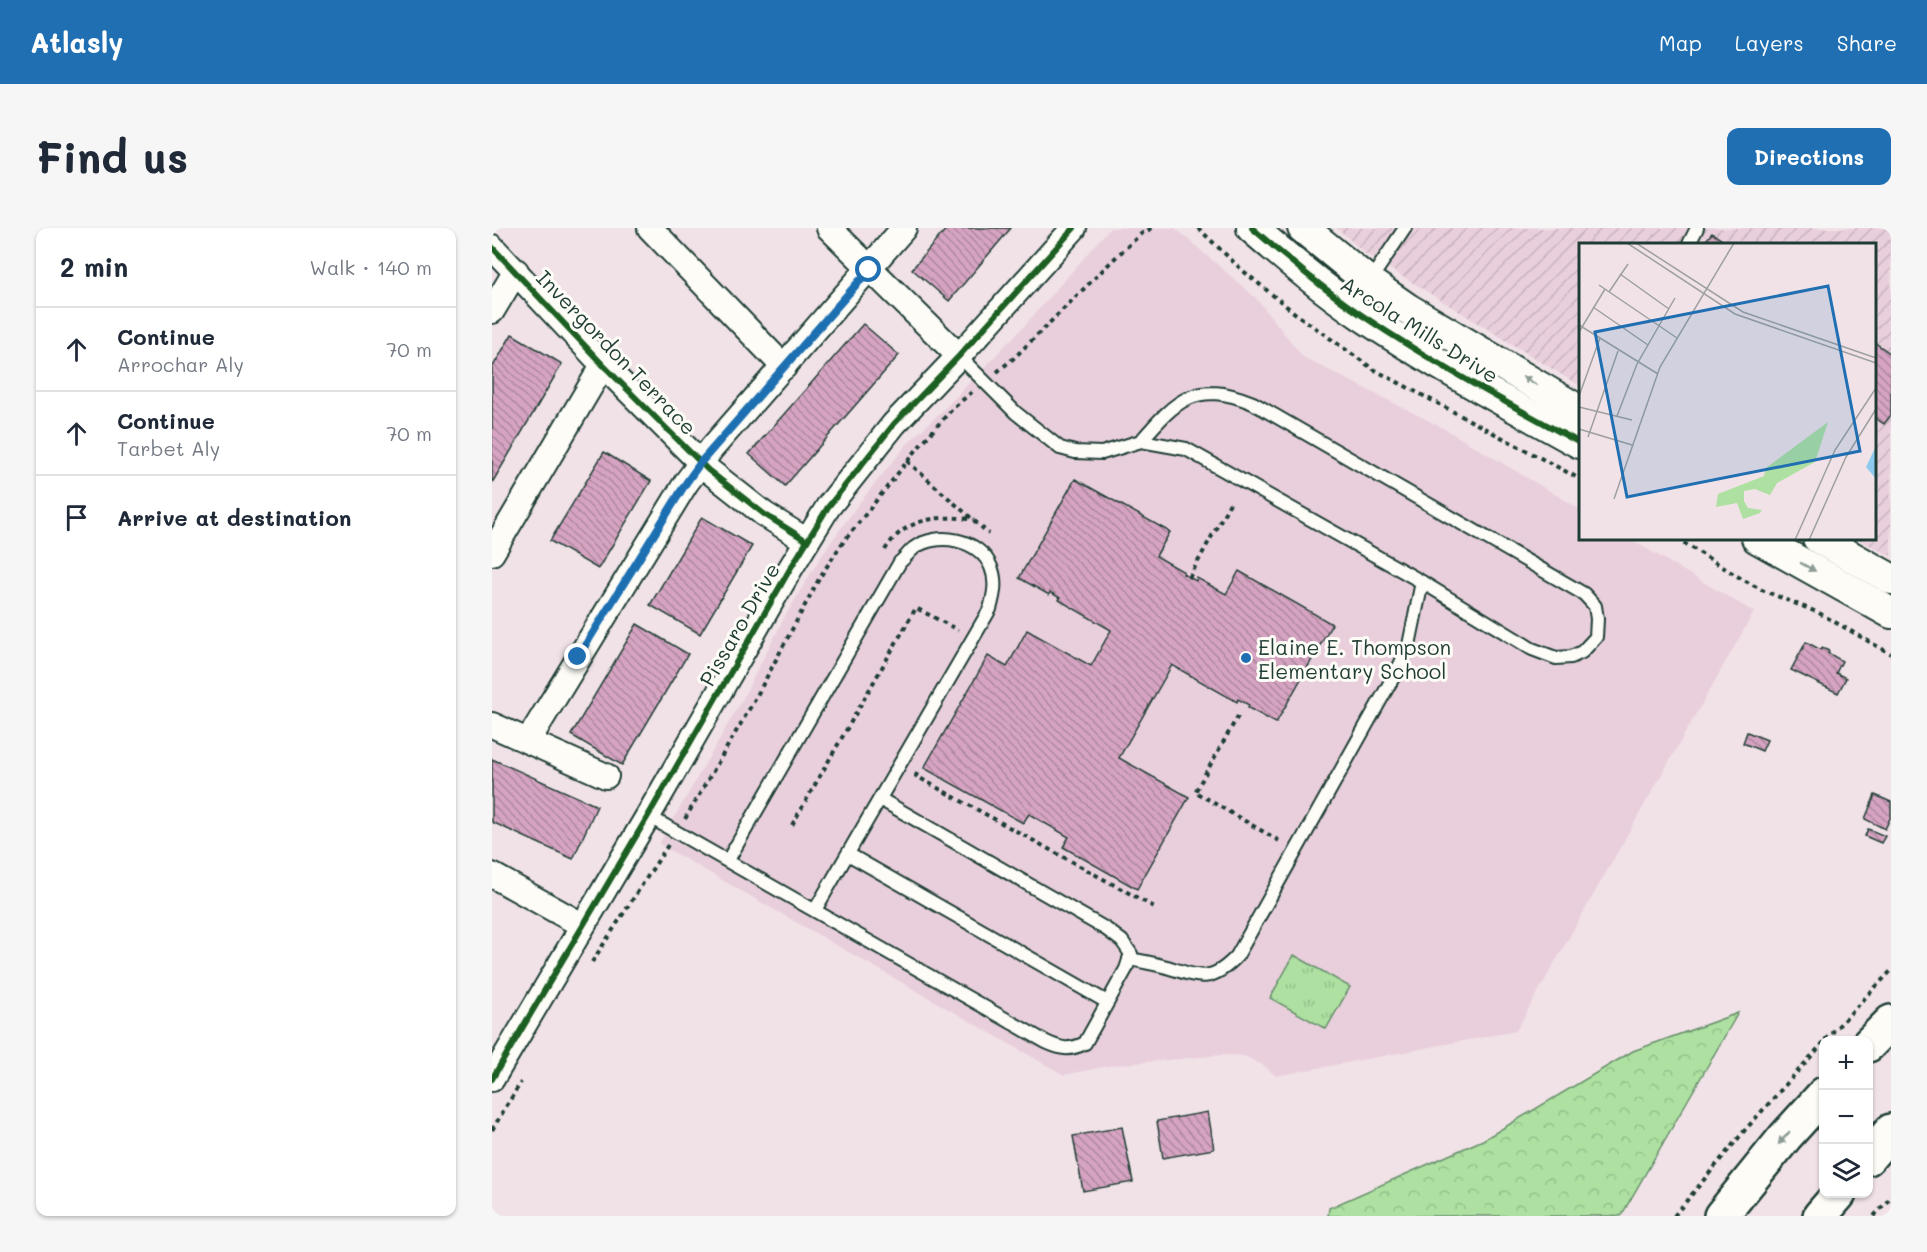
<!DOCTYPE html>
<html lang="en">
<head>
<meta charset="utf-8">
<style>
  :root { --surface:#fff; --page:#f6f6f7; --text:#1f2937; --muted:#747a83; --line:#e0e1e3; --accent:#1f6fb2 }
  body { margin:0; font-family:Mali,sans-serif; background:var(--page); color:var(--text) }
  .controls { position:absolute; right:18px; bottom:18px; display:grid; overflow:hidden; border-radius:12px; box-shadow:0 2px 4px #0004 }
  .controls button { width:54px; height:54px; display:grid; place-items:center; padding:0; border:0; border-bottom:2px solid var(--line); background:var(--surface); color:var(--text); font:30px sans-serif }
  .stop { position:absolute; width:18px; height:18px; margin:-14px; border:4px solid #1f6fb2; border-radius:50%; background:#fff }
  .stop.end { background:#1f6fb2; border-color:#fff; box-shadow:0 2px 6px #0008 }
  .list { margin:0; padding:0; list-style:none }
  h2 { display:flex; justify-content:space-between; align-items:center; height:78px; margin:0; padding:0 24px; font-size:26px }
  h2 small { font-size:20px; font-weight:400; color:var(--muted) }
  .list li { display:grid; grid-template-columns:39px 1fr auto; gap:18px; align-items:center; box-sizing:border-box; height:84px; padding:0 24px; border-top:2px solid var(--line) }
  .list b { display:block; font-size:22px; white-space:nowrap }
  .list p { margin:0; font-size:20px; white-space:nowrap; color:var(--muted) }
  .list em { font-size:20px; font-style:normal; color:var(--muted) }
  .icon { flex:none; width:33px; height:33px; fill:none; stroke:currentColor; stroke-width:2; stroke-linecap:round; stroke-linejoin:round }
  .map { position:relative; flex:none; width:1399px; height:988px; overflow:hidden; border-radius:12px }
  header { display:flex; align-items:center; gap:36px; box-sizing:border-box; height:84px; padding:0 30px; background:var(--accent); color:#fff }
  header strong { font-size:28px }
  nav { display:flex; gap:33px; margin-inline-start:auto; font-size:21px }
  .intro { display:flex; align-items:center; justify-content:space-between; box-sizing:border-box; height:144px; padding:0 36px }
  h1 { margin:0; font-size:42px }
  .button { padding:15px 27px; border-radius:12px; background:var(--accent); color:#fff; font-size:21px; font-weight:700 }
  main { display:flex; gap:36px; padding:0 36px }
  aside { flex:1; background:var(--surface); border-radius:12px; box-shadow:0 2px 4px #0004 }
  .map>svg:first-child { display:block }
  .built { fill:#e9cfdc }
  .industrial { fill:url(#industrial-furrows) }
  .grass { fill:url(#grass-tufts); stroke:#668e6a; stroke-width:1.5 }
  .forest { fill:url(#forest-crowns); stroke:#668e6a; stroke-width:1.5 }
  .building { fill:url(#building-back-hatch); stroke:#1f3d34; stroke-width:1.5 }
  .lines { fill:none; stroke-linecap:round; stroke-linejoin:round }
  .service-casing { stroke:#1f3d34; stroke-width:16 }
  .minor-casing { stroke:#1f3d34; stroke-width:28 }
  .tertiary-casing { stroke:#1f3d34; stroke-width:34 }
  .secondary-casing { stroke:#1f3d34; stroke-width:38 }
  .path { stroke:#1f3d34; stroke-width:4; stroke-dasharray:4.5 4.5; stroke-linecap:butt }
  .service { stroke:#fdfcf7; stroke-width:12 }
  .minor { stroke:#fdfcf7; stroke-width:24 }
  .tertiary { stroke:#fdfcf7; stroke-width:30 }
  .secondary { stroke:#fdfcf7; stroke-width:33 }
  .cycleway-casing { stroke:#fdfcf7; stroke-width:10 }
  .cycleway { stroke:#1b5e20; stroke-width:6 }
  .oneway { fill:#8e9c96 }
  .route { stroke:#1f6fb2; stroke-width:8 }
  .poi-dot { fill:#1f6fb2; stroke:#fdfcf7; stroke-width:2 }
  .labels { text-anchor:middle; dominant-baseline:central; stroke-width:6; stroke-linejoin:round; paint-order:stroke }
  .street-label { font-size:21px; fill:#1f3d34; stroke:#fdfcf7 }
  .poi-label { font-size:21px; fill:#1f3d34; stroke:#fdfcf7; text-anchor:start }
  .inset-road { fill:none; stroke:#9da09f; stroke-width:1.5 }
  .view { fill:#1f6fb2; fill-opacity:0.15; stroke:#1f6fb2; stroke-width:3 }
  .inset-edge { fill:none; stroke:#1f3d34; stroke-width:3 }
</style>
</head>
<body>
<header>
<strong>Atlasly</strong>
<nav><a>Map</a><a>Layers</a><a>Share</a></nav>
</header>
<div class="intro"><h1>Find us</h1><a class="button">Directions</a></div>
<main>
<aside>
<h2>2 min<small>Walk · 140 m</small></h2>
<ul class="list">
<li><svg class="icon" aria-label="ahead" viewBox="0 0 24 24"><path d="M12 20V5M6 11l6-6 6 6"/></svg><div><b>Continue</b><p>Arrochar Aly</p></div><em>70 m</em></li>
<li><svg class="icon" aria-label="ahead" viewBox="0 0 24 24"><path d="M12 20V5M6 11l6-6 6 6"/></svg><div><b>Continue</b><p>Tarbet Aly</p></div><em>70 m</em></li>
<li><svg class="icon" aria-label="arrive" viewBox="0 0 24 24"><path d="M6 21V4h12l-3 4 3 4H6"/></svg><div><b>Arrive at destination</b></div></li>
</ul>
</aside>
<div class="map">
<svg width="1399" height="988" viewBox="0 0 1399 988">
  <defs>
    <pattern id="industrial-furrows" width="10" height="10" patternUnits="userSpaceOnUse" patternTransform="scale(1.5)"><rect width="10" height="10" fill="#e9cfdc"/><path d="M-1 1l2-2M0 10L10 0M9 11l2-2" fill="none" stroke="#c7b3bd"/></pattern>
    <pattern id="grass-tufts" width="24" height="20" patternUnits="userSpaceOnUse" patternTransform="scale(1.5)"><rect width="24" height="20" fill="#ade0a1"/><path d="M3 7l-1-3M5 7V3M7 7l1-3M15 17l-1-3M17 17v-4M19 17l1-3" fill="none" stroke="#94c18b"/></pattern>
    <pattern id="forest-crowns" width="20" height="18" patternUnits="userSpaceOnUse" patternTransform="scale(1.5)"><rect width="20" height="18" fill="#ade0a1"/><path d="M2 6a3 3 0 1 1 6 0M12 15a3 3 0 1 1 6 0" fill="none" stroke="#94c18b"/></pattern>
    <pattern id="building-back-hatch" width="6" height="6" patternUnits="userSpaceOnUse" patternTransform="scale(1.5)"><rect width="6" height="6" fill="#d6a4c2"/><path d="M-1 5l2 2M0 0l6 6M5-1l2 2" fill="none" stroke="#ad879e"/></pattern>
  </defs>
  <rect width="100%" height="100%" fill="#f1e2e7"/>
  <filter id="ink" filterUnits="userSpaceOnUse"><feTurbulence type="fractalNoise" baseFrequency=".0167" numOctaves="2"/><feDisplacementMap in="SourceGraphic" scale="12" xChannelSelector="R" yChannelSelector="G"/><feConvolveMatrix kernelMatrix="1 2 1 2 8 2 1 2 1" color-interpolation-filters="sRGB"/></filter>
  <g filter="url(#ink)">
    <!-- built -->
    <polygon class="built" points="618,0 683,0 764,70 811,129 953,201 1088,281 1088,310 1138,311 1262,384 1024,803 784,848 771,837 752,828 731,827 621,837 572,847 167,616 251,470 292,390 331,325 368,274 416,215 452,181 534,96"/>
    <!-- industrial -->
    <polygon class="industrial" points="845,0 1399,0 1399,328 1366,311 1382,310 1382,16 1088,16 1088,158 874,26"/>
    <!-- grass -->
    <polygon class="grass" points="802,727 858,759 834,801 778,770"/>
    <!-- forest -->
    <polygon class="forest" points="1246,785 1129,988 836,988 837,980 991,912 1141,823"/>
    <!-- building -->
    <g class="building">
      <polygon points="455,0 519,0 457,73 420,41"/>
      <polygon points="1220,5 1236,16 1211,16"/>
      <polygon points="371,96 407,127 293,258 257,226"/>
      <polygon points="20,106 70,136 0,255 0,140"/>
      <polygon points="1382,114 1399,126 1399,187 1392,196 1382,189"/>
      <polygon points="112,224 159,253 106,341 58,313"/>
      <polygon points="583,251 678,304 664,328 692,344 691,346 704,353 705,350 734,366 747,343 840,396 784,495 756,480 757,477 746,471 745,474 680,437 627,530 697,569 645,661 571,619 577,609 537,586 531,595 432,540 496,428 515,439 535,402 599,438 619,402 567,372 568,370 558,364 557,367 527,350"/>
      <polygon points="210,289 260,318 208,406 158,377"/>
      <polygon points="145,396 196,426 130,537 79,507"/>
      <polygon points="1314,414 1329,422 1330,420 1337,423 1336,425 1350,433 1344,445 1354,450 1346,465 1299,442"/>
      <polygon points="1255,504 1275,512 1270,523 1251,515"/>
      <polygon points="0,531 105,578 81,631 0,594"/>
      <polygon points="1383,567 1399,574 1399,588 1393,601 1373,591"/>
      <polygon points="1376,601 1393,608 1389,615 1373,608"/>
      <polygon points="716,884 722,921 671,930 665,893"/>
      <polygon points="630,899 641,954 591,963 581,908"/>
    </g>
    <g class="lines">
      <!-- service casing -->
      <g class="service-casing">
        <g id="service">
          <polyline points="1197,16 1205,0"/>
          <polyline points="877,54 913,0"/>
          <path d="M467 128 524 185 568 220 583 224 610 225 649 213 694 221 930 354 1040 421 1064 430 1079 429 1090 424 1104 409 1105 391 1103 378 1092 366 761 175C704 152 685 171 649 213"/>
          <path d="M156 588 554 814C569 821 577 823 593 815L634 741 639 726 630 713 614 701 388 571"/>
          <polyline points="356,626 615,774"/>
          <path d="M236 632 408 334C413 330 417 324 422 320 445 303 488 311 499 339 505 353 502 367 498 381L323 682"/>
          <path d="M637 731C650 733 663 736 675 739 707 749 719 756 745 728L908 437 917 417 930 354"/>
        </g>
      </g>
      <!-- minor casing -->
      <g class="minor-casing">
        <g id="minor">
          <polyline points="158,0 292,139"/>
          <polyline points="337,0 467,128"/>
          <polyline points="0,19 111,137 216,242 272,286 315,313"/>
          <polyline points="0,83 24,43"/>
          <polyline points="0,325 111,137"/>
          <polyline points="0,497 114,548"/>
          <polyline points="36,513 194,255 220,220 412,0"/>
          <polyline points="0,647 90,697"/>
          <polyline points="0,851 156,588 298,341 336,279 402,196 467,128 582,0"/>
        </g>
      </g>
      <!-- tertiary casing -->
      <g class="tertiary-casing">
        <g id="tertiary">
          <path d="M760 0C796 31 832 62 871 88 941 135 1015 175 1088 215"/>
          <polyline points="811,0 877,54 916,81 1088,183"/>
          <polyline points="1265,310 1399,385"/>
          <polyline points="1326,310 1399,351"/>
        </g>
      </g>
      <!-- secondary casing -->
      <g class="secondary-casing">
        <g id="secondary">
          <polyline points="1376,817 1399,794"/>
          <polyline points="1376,930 1399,903"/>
          <polyline points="1229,988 1293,909 1332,866"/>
          <polyline points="1328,988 1347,966"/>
        </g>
      </g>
      <!-- path -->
      <g class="path">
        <polyline points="706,0 750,42 804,86 881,141 1088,251"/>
        <polyline points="505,144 522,130 625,28 649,6 660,0"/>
        <polyline points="415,233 497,306"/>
        <polyline points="1184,310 1250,351 1270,362 1327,385 1399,426"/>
        <path d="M393 322C412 290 448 286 482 292"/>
        <polyline points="697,350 739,273"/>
        <polyline points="746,488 703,564 789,614"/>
        <polyline points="425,545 424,548 664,680"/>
        <polyline points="193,591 262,473 328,349 349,317 430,215 461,180 480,164"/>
        <polyline points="300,597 424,380 466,402"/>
        <polyline points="100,734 176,617"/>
        <polyline points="1333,812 1399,743"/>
        <polyline points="0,902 29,854"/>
        <polyline points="1182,988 1253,902 1332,814"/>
        <polyline points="1382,988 1399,969"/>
      </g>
      <!-- service -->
      <use href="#service" class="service"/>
      <!-- minor -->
      <use href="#minor" class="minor"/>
      <!-- tertiary -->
      <use href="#tertiary" class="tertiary"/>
      <!-- secondary -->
      <use href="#secondary" class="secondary"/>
      <!-- cycleway casing -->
      <g class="cycleway-casing">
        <g id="cycleway">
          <path d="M760 0C796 31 832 62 871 88 941 135 1015 175 1088 215"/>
          <polyline points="0,19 111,137 216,242 272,286 315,313"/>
          <polyline points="0,851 156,588 298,341 336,279 402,196 467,128 582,0"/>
        </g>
      </g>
      <!-- cycleway -->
      <use href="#cycleway" class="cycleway"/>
    </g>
    <!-- one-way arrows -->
    <defs><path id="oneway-solid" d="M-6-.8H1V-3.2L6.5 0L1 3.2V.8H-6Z" transform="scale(1.5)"/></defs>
    <g class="oneway">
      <use href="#oneway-solid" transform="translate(1038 153) rotate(-150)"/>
      <use href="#oneway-solid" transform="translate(1316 339) rotate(29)"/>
      <use href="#oneway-solid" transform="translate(1292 910) rotate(131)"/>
    </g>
  </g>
  <g class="lines" filter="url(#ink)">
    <!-- route -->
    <polyline class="route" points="86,429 194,255 209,234 377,42"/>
  </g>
  <!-- markers -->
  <circle class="poi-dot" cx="754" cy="430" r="6"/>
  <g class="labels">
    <!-- street labels -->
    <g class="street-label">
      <text transform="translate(928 101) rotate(32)">Arcola Mills Drive</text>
      <text transform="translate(125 124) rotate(46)">Invergordon Terrace</text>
      <text transform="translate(247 396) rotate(-60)">Pissaro Drive</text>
    </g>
    <!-- poi labels -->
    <g class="poi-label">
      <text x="766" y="418">Elaine E. Thompson<tspan x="766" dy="24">Elementary School</tspan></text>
    </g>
  </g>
  <!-- overview -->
  <g transform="translate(1087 15)">
    <rect width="297" height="297" fill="#f1e2e7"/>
    <path d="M249 179 236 219 198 240 191 252 176 246 165 248V258L169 265 183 267 181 270 164 276 158 260 137 264 139 251 185 233 187 225Z" fill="#ade0a1"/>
    <path d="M297 203V236L287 224Z" fill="#8dcaed"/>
    <path class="inset-road" d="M48 0 156 71 297 120M57 0 164 69 297 115M41 31 90 66M20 42 98 95M30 49 49 21M14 64 69 102M0 82 79 131M0 89 26 46M0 153 21 95M0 164 53 177M38 173 58 121 96 55M0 186 53 202M9 194 39 108M35 256 81 124 155 0M216 297 256 207 297 145M230 297 267 214 297 166"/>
    <path class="view" d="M249 43 281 208 48 254 16 89Z"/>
    <rect width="297" height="297" class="inset-edge"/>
  </g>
</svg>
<div class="controls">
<button>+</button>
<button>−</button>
<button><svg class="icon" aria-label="layers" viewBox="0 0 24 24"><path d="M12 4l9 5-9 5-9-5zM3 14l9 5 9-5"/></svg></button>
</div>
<div class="stop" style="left:377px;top:42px"></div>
<div class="stop end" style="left:86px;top:429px"></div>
</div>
</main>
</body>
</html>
